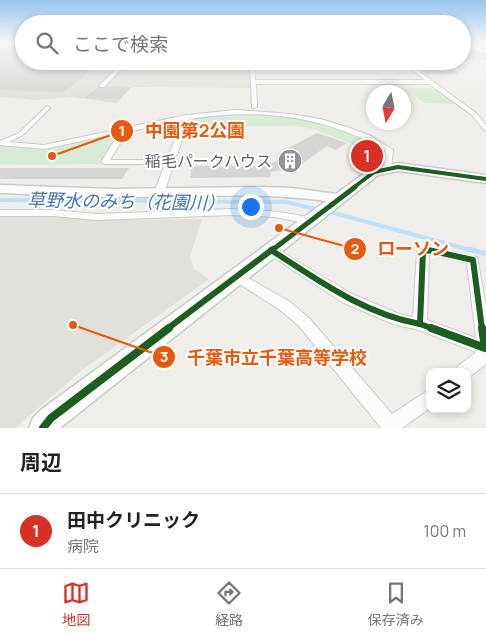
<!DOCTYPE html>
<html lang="ja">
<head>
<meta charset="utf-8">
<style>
  :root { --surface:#fff; --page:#f2f2f2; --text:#222; --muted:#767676; --line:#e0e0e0; --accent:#d93025 }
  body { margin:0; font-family:Manrope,"Noto Sans JP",sans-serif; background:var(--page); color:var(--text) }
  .controls { position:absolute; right:15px; bottom:15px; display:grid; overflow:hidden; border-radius:10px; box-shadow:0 2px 8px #0003 }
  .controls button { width:45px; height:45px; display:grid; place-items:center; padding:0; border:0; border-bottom:1px solid var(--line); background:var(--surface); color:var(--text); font:25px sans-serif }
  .compass { position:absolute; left:366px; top:85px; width:45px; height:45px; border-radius:50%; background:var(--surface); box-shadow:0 2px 8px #0003; rotate:190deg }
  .you { position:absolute; left:250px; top:206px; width:18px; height:18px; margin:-12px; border:4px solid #fff; border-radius:50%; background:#1a73e8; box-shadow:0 0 0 8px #1a73e833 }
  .badge { display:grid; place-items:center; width:32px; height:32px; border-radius:50%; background:var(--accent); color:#fff; font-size:16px; font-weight:700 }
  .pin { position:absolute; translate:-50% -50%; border:2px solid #fff; box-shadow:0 1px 5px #0006 }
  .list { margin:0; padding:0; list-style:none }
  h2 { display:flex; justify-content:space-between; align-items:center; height:65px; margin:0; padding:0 20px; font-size:21px }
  h2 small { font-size:16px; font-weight:400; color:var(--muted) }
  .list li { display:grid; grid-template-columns:32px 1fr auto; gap:15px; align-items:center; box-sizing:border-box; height:75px; padding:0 20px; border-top:1px solid var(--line) }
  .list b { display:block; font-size:19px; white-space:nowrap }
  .list p { margin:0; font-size:16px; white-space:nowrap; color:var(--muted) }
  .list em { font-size:16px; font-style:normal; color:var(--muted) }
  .icon { flex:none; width:28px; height:28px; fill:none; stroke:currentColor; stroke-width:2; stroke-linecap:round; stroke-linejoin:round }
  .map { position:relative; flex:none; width:486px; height:428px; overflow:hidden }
  .search { position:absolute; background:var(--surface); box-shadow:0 2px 8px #0003; left:15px; right:15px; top:15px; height:55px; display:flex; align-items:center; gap:12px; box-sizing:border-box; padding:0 18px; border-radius:28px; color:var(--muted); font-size:19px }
  .sheet { height:140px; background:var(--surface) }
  nav { display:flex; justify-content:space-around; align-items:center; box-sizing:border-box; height:70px; border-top:1px solid var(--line); background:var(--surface); font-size:14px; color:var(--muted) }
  nav a { display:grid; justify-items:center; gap:2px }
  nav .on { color:var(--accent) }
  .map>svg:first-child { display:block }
  .education { fill:#e2e0da }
  .green { fill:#d8ebd6 }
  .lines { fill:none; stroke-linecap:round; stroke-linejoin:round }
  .stream-far1 { stroke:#bfe0f9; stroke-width:4 }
  .stream { stroke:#bfe0f9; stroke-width:5 }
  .building { fill:#d6d5d3 }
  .street-casing { stroke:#cbcccc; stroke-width:2 }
  .secondary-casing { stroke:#cacacb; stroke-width:3 }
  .street { fill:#fdfcfc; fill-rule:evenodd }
  .secondary { fill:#fdfcfc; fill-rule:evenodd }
  .cycleway-far3-casing { stroke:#fff; stroke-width:6 }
  .cycleway-far2-casing { stroke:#fff; stroke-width:8 }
  .cycleway-far1-casing { stroke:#fff; stroke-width:9 }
  .cycleway-casing { stroke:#fff; stroke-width:11 }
  .cycleway-far3 { stroke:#1b5e20; stroke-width:4 }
  .cycleway-far2 { stroke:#1b5e20; stroke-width:5 }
  .cycleway-far1 { stroke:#1b5e20; stroke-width:6 }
  .cycleway { stroke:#1b5e20; stroke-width:8 }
  .labels { text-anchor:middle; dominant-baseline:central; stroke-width:4; stroke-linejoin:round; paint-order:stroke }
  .poi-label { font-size:16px; fill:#5f6368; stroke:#fff; text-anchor:end }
  .water-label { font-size:18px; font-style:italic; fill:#4174aa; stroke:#fff }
  .leader { fill:none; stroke:#e8590c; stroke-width:2 }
  .callout-dot { fill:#e8590c; stroke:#fff; stroke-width:2 }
  .mark-label { font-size:15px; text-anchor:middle; font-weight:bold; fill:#fff }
  .callout-label { font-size:18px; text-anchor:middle; font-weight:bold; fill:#e8590c; stroke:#fff; stroke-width:4; stroke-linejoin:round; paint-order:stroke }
</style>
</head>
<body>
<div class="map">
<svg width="486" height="428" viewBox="0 0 486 428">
  <rect width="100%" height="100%" fill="#efeeea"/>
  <!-- education -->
  <g class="education">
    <polygon points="462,44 486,55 486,60 462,60"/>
    <polygon points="37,61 250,61 250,88 132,87 117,103 70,97 34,100 0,97 0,80"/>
    <polygon points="0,217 57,217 95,220 202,219 190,257 194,269 209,279 81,371 15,428 0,428"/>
  </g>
  <!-- green -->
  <g class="green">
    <polygon points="407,88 436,88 456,104 424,103"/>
    <path d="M206 114C238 115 271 113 303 118 325 122 345 130 366 138L368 142 358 146 313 129 294 126H187L191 118Z"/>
    <path d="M114 133 117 134 100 164 0 165V145C42 152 73 142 114 133Z"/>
  </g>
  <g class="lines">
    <!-- stream-far1 -->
    <g class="stream-far1">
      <polyline points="0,200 286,202 319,210"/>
      <polyline points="326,211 474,251"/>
    </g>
    <!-- stream -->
    <polyline class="stream" points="469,249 486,254"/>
  </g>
  <!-- building -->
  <g class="building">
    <polygon points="13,43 24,43 24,71 41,61 103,61 64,92 0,90 0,49"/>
    <polygon points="409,62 438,62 459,74 426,74"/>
    <polygon points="107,86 131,87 119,99 84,98 98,87 104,89"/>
    <polygon points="317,133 347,143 336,150 327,146 289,173 282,170 270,172 271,177 190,178 192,166 267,166 292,151 286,149"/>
    <polygon points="0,168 129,168 122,179 0,179"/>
  </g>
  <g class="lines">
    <!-- street casing -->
    <g class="street-casing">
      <g id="street">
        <polygon points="471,45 486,45 486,47 472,47"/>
        <polygon points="124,61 129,61 104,87 100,87 100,85"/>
        <polygon points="250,61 254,61 255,80 425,80 400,61 405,61 476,113 486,125 486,131 484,130 472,115 429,84 256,84 257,107 252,108"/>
        <path d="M47 106 50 108 23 135 9 142 44 145 186 115 236 110 291 114 320 119 347 127 371 136 393 150 391 168 387 170 383 168 385 151C326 115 256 108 189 119L164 193 159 196 154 193 165 164H105L101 162 119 133 44 149 0 145V141L19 133ZM182 120 167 160H110L127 132Z"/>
        <path d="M231 209C259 210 286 211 313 219L314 221 309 224 275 217 231 215 97 220 54 216H0V210H54L97 214Z"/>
        <path d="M271 246 352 294 399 314 413 317 417 251 419 248 428 246 477 257 486 306V364L467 379V372H456L458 366 476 352 419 330 393 324 342 302 267 253 265 250 267 247ZM429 254 467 263 476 338 427 320Z"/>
        <polygon points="236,271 290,302 309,318 392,414 430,389 430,408 402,428 381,428 299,326 280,310 232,279 230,276 232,273"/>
      </g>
    </g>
    <!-- secondary casing -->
    <g class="secondary-casing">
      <g id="secondary">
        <polygon points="462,43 486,50 486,54 462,45"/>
        <path d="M398 163 486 175V183L398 171 378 175 60 428H29L33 418 42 409 326 201C256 191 185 198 114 197 76 197 38 194 0 193V185L113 189 263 187 292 188 336 194 370 169Z"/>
      </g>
    </g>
    <!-- street -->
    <use href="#street" class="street"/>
    <!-- secondary -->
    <use href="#secondary" class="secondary"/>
    <!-- cycleway-far3 casing -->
    <g class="cycleway-far3-casing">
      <polyline id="cycleway-far3" points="353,188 374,172 398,167 486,179"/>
    </g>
    <!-- cycleway-far2 casing -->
    <g class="cycleway-far2-casing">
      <g id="cycleway-far2">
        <polyline points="271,251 355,187"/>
        <polyline points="425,251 430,251"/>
      </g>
    </g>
    <!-- cycleway-far1 casing -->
    <g class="cycleway-far1-casing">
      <g id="cycleway-far1">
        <path d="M271 250C318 280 364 314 420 324"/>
        <polyline points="420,324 434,329"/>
        <polyline points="420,324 423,251 428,250 473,260 482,329"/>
        <polyline points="167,329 273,249"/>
      </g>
    </g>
    <!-- cycleway casing -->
    <g class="cycleway-casing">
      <g id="cycleway">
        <polyline points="431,328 485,348 482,328"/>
        <polyline points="43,428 51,418 169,328"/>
      </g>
    </g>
    <!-- cycleway-far3 -->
    <use href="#cycleway-far3" class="cycleway-far3"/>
    <!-- cycleway-far2 -->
    <use href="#cycleway-far2" class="cycleway-far2"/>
    <!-- cycleway-far1 -->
    <use href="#cycleway-far1" class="cycleway-far1"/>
    <!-- cycleway -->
    <use href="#cycleway" class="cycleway"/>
  </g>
  <!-- sky -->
  <linearGradient id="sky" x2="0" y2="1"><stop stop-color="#97c6ef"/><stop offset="0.42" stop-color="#f8f7f6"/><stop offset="1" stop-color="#f8f7f6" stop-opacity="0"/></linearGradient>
  <rect width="486" height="103" fill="url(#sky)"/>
  <!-- icons -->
  <defs>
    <g id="building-disc" transform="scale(1.25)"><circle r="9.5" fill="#919496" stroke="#fff"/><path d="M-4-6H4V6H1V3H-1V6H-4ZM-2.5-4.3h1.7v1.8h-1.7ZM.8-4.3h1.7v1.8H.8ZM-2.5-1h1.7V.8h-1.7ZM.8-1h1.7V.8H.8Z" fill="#fff"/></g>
  </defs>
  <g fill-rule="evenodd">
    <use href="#building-disc" x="290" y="161"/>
  </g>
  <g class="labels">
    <!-- poi labels -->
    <g class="poi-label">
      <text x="272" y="161">稲毛パークハウス</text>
    </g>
    <!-- water labels -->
    <g class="water-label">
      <text transform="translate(126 201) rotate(1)">草野水のみち（花園川）</text>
    </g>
  </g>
  <!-- callouts -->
  <path class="leader" d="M52 156L122 131M279 228L355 249M73 325L164 357"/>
  <g class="callout-dot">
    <circle cx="52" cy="156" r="5"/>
    <circle cx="279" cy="228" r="5"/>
    <circle cx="73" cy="325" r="5"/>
    <circle cx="122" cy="131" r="12"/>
    <circle cx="355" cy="249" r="12"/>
    <circle cx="164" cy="357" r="12"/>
  </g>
  <g class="mark-label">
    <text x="122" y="136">1</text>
    <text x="355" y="254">2</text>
    <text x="164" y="362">3</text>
  </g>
  <g class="callout-label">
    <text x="195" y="137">中園第2公園</text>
    <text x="413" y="255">ローソン</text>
    <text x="277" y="364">千葉市立千葉高等学校</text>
  </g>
</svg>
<div class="controls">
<button><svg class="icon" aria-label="layers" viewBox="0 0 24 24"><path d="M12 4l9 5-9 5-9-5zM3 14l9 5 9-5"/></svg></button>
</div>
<svg class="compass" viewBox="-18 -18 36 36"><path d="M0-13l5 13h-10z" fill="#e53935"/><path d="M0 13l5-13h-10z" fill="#767676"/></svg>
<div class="you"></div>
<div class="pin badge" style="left:367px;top:156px">1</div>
<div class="search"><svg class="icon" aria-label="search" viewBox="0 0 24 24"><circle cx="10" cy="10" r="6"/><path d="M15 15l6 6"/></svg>ここで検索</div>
</div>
<section class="sheet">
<h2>周辺<small></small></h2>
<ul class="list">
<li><span class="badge">1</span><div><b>田中クリニック</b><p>病院</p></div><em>100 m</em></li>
</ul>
</section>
<nav>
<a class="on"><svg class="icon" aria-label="map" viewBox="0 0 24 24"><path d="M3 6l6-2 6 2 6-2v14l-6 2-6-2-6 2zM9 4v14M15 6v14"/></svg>地図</a>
<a><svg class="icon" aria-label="directions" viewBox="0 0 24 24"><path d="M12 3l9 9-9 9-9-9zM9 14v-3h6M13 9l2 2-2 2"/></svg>経路</a>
<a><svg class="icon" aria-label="saved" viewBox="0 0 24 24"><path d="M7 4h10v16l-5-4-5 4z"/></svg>保存済み</a>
</nav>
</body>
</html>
